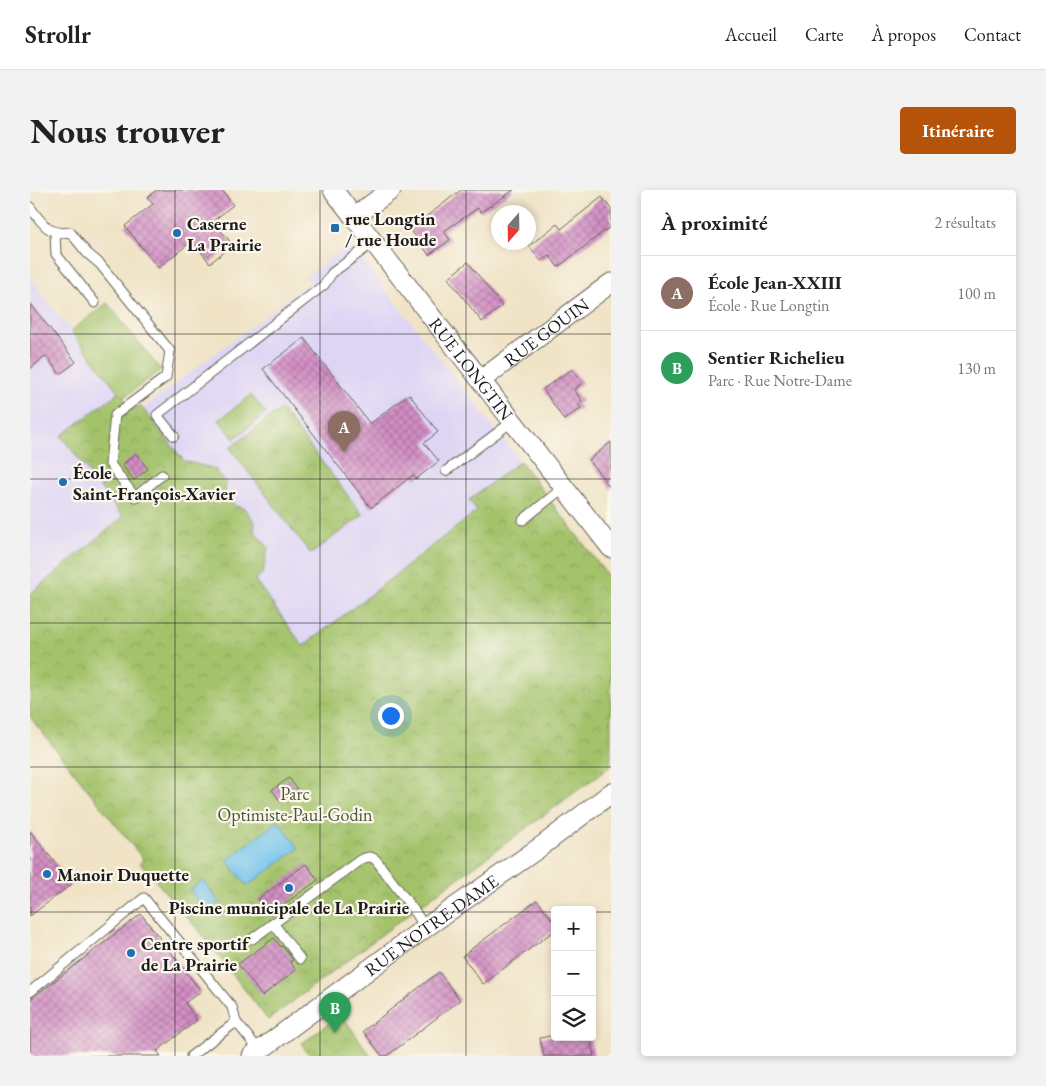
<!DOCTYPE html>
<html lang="fr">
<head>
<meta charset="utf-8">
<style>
  :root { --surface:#fff; --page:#f2f2f2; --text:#222; --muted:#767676; --line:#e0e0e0; --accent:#b45309 }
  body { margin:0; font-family:"EB Garamond",serif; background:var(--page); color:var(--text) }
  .controls { position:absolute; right:15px; bottom:15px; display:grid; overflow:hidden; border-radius:5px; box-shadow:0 2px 8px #0003 }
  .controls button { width:45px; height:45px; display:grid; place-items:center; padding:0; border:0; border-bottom:1px solid var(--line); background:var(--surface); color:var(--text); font:25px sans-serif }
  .compass { position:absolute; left:461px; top:15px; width:45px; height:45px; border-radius:50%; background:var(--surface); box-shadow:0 2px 8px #0003; rotate:200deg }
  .you { position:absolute; left:360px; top:525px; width:18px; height:18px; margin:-12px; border:4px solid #fff; border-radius:50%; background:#1a73e8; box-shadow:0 0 0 8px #1a73e833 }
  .badge { display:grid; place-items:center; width:32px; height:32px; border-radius:50%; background:var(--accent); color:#fff; font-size:16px; font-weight:700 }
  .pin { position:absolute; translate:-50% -41px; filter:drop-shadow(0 1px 2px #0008) }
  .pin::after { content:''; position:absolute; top:26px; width:18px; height:15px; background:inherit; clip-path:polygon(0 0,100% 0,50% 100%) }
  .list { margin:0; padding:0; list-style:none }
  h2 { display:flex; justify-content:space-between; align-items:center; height:65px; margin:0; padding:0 20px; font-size:21px }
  h2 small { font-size:16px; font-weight:400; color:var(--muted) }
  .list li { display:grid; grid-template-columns:32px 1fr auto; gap:15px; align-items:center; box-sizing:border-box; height:75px; padding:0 20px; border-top:1px solid var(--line) }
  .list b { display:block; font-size:19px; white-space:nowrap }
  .list p { margin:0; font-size:16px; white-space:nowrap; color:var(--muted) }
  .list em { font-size:16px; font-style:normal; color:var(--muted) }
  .icon { flex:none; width:28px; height:28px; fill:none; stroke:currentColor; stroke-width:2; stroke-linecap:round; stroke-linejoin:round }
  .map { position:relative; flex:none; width:581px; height:866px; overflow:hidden; border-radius:5px }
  header { display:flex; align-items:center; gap:30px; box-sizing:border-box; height:70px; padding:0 25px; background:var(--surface); border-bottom:1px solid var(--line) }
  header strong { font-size:24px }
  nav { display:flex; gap:28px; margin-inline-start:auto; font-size:18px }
  .intro { display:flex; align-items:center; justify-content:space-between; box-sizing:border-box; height:120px; padding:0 30px }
  h1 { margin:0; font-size:35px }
  .button { padding:12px 22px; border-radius:5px; background:var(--accent); color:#fff; font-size:18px; font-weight:700 }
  main { display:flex; gap:30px; padding:0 30px }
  aside { flex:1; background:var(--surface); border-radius:5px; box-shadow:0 2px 8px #0003 }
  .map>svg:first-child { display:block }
  .built { fill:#ded5f5 }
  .grass { fill:#a3c26a; stroke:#606f43 }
  .park { fill:url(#park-crowns); stroke:#606f43 }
  .water { fill:#71c2ec; stroke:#466f84 }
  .building { fill:url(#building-cross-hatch) }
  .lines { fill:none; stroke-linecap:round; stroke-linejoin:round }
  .lane-casing { stroke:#666258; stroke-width:11 }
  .street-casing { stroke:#666258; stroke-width:21 }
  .lane { stroke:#fff; stroke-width:9 }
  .street { stroke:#fff; stroke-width:19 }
  .grid { fill:none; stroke:#1c1c1c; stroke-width:1; stroke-opacity:0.55 }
  .poi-dot { fill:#1f6fb2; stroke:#fbf7ec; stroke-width:2 }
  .labels { text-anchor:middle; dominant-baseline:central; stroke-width:4.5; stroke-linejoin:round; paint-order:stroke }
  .poi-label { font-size:18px; font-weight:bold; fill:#1c1c1c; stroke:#fbf7ec; text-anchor:start }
  .street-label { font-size:18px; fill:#1c1c1c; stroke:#fbf7ec }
  .park-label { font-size:18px; fill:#4b5637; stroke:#fbf7ec }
</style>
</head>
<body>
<header>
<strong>Strollr</strong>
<nav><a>Accueil</a><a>Carte</a><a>À propos</a><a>Contact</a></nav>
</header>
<div class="intro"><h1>Nous trouver</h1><a class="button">Itinéraire</a></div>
<main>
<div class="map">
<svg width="581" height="866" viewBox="0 0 581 866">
  <defs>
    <pattern id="park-crowns" width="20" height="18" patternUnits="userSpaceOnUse" patternTransform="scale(1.25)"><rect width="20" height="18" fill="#a3c26a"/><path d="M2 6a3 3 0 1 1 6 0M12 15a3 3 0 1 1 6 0" fill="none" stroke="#8ca65b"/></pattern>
    <pattern id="building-cross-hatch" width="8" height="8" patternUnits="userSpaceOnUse" patternTransform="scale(1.25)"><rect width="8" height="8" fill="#d38ec5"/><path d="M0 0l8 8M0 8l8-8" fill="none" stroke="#aa739f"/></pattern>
  </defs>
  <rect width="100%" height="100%" fill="#fbf7ec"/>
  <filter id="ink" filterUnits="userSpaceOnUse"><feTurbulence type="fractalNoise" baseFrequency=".02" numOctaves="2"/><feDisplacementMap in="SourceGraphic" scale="10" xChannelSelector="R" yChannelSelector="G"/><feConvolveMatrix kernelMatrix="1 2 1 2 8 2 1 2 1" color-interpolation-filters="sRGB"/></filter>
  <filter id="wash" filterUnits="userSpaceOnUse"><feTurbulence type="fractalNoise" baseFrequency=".0096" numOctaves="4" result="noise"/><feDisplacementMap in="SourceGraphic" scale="20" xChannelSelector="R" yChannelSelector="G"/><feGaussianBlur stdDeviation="1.12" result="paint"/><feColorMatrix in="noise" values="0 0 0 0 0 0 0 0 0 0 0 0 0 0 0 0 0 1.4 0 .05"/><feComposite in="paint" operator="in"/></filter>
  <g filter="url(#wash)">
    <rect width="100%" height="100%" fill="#f0e3c6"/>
    <!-- built -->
    <g class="built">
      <polygon points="320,54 490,271 440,310 447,321 386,368 352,396 273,456 225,390 224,341 214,318 205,316 194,303 185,279 154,272 113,218 280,92 276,86"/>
      <polygon points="0,88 89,202 31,246 93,327 0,404"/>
    </g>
    <!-- grass -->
    <g class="grass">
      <polygon points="77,113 131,180 93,208 41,141"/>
      <polygon points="221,205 236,223 204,249 189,230"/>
    </g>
    <!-- park -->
    <g class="park">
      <path d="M89 202 103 220 110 215 154 271 185 279 196 293 195 303 205 316 214 318 225 332 224 341 238 357 233 383 225 390 273 456C332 412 389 366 447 321L439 310 490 271 581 390V576L379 724 238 830 175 748 110 673 113 669 0 527V404L93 327 31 246Z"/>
      <polygon points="251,219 333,325 281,364 200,258"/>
      <polygon points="311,824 341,866 280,866 271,854"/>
    </g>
    <!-- water -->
    <g class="water">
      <polygon points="248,631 269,658 217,696 197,670"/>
      <polygon points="173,690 189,712 176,722 160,700"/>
    </g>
    <g id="blocks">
      <!-- building -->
      <g class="building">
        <polygon points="127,0 192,0 203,15 183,31 203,55 180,73 162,51 128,78 95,36 123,14 117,7"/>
        <polygon points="431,0 484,0 451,22 448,18 414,41 420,50 399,65 380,39"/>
        <polygon points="572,7 581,19 581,36 528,77 519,65 511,71 499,56 527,34 531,39"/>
        <polygon points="438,72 472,116 452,132 418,88"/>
        <polygon points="0,113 46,172 30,184 16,166 0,179"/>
        <polygon points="274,148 340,234 379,204 408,242 394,253 409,271 386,289 383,285 341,318 233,179"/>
        <polygon points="542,179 552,193 544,200 552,211 548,214 551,218 534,230 513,199"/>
        <polygon points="581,252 581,299 559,270"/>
        <polygon points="106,264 118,279 104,290 92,275"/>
        <polygon points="259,588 268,600 251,612 242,600"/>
        <polygon points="0,641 42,694 0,726"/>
        <polygon points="276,674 288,690 239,725 228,709"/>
        <polygon points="507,710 525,733 525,740 453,794 432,766"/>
        <polygon points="111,724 171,801 155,813 167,830 127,861 131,866 0,866 0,810"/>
        <polygon points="244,748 251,757 252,756 263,770 260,772 266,780 232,806 208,774"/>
        <polygon points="409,782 430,810 357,866 352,866 333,841"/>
        <polygon points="525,845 525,847 560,847 564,866 514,866 510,848"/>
      </g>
    </g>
  </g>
  <g filter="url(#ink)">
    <use href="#blocks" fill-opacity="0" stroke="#666258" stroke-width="1"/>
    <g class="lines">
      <!-- lane casing -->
      <g class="lane-casing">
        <g id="lane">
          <path d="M0 17C11 32 19 46 40 42L57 63 70 74 140 161 136 187 85 225 80 274 105 307 132 285"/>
          <polyline points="25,43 26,64 65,113"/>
          <polyline points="144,246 127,225 294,95 302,83 344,52"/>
          <polyline points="416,281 483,231"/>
          <polyline points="493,330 534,297"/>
          <polyline points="243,733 270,769"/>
          <path d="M222 749 330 670C337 667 340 665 346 670L386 723 395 738"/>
          <polyline points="0,802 114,708 202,817 206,832"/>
          <polyline points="161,866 206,832 229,860"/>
        </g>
      </g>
      <!-- street casing -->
      <g class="street-casing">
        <g id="street">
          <path id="s1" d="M303 0 581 358"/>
          <polyline points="324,27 361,0"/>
          <path id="s2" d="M451 190 581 93"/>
          <path id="s3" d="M222 866 395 738 513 655 581 603"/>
        </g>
      </g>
      <!-- lane -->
      <use href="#lane" class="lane"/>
      <!-- street -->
      <use href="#street" class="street"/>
    </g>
  </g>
  <!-- grid -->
  <path class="grid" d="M145 0V866M290 0V866M436 0V866M0 144H581M0 289H581M0 433H581M0 577H581M0 722H525M562 722H581"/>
  <!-- markers -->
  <g class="poi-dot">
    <rect x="300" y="33" width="10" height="10" rx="2.5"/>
    <circle cx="147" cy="43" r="5"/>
    <circle cx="33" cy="292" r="5"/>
    <circle cx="17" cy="684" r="5"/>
    <circle cx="259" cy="698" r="5"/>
    <circle cx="101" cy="763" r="5"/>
  </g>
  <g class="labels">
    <!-- poi labels -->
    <g class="poi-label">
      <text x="315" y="28">rue Longtin<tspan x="315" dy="21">/ rue Houde</tspan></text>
      <text x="157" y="33">Caserne<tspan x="157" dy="21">La Prairie</tspan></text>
      <text x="43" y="282">École<tspan x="43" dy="21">Saint-François-Xavier</tspan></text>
      <text x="27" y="684">Manoir Duquette</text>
      <text x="259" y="717" text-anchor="middle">Piscine municipale de La Prairie</text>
      <text x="111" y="753">Centre sportif<tspan x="111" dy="21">de La Prairie</tspan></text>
    </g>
    <!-- street labels -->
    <g class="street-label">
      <text stroke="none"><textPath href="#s2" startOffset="81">RUE GOUIN</textPath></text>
      <text stroke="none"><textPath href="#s1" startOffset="226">RUE LONGTIN</textPath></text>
      <text stroke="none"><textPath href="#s3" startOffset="222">RUE NOTRE-DAME</textPath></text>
    </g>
    <!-- park labels -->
    <g class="park-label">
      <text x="265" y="603">Parc<tspan x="265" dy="21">Optimiste-Paul-Godin</tspan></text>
    </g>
  </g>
</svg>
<div class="controls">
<button>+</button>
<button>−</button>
<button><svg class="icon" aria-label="layers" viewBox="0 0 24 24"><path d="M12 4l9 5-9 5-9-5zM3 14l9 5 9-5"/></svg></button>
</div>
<svg class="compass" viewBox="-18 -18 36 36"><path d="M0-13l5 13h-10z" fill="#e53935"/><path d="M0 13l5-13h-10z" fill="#767676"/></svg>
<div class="you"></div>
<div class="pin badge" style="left:314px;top:262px;background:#8d6e63">A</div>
<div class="pin badge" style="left:305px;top:843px;background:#2e9e5b">B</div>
</div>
<aside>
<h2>À proximité<small>2 résultats</small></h2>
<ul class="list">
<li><span class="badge" style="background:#8d6e63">A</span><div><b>École Jean-XXIII</b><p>École · Rue Longtin</p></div><em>100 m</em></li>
<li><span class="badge" style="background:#2e9e5b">B</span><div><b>Sentier Richelieu</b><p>Parc · Rue Notre-Dame</p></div><em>130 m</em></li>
</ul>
</aside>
</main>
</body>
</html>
